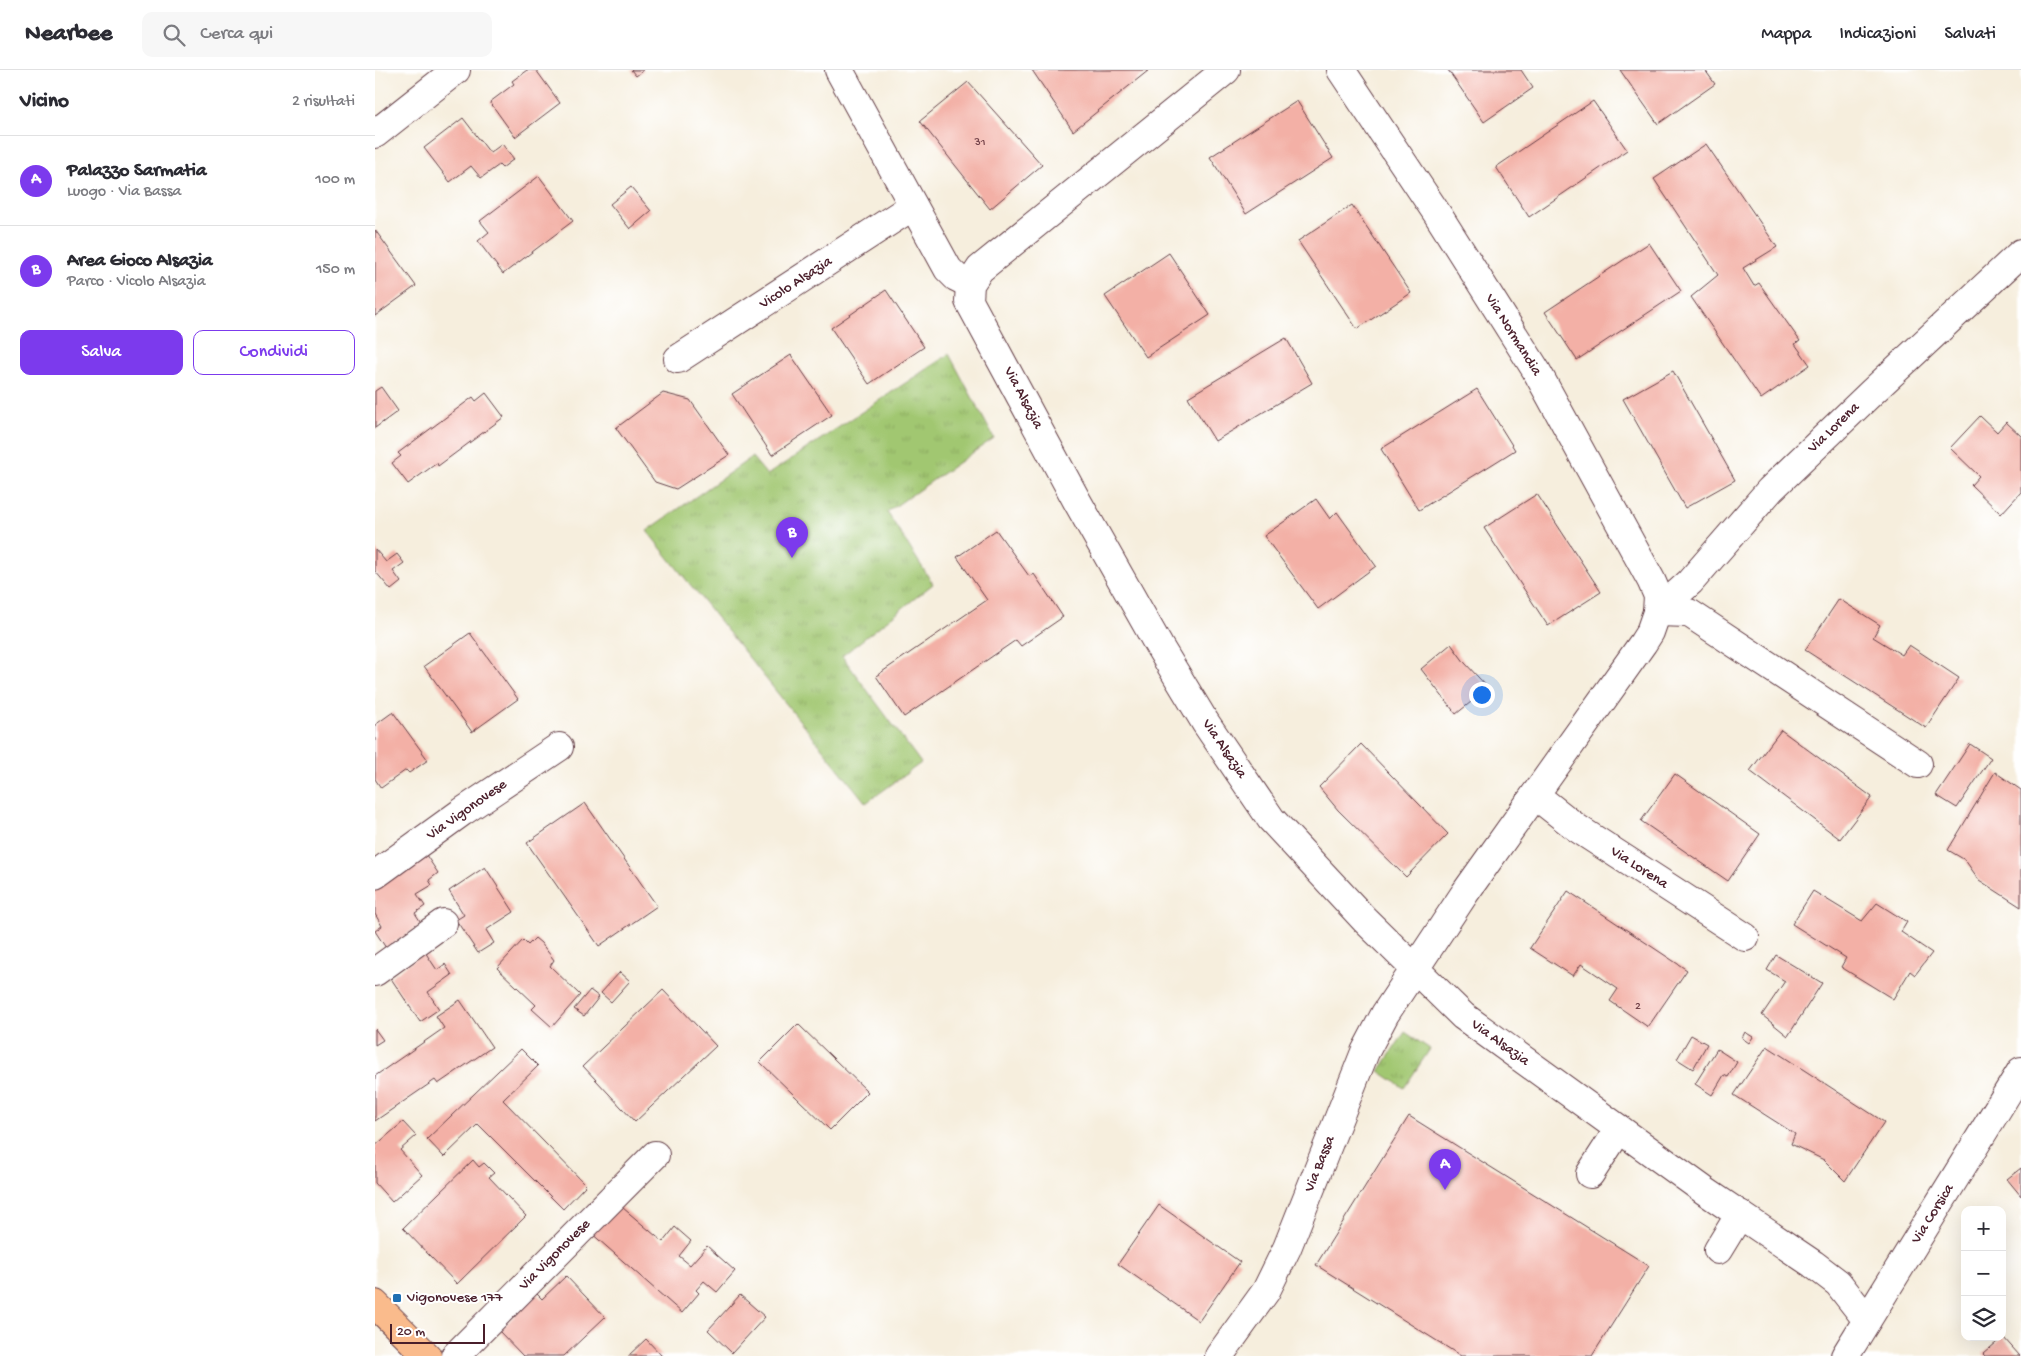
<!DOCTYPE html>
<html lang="it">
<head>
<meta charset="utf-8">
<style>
  :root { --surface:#fff; --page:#f7f7f7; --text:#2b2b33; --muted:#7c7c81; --line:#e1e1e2; --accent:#7c3aed }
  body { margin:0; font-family:"Gochi Hand",sans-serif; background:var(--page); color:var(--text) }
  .controls { position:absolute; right:15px; bottom:15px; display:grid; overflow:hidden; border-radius:10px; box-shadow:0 5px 20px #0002 }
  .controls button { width:45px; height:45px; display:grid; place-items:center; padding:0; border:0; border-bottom:1px solid var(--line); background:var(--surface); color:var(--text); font:25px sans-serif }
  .scale { position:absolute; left:15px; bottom:12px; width:95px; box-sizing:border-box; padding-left:5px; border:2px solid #4a1f2b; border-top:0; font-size:14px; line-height:18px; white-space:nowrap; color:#4a1f2b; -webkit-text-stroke:4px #fff; paint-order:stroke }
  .you { position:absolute; left:1106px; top:624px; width:18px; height:18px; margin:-12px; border:4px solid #fff; border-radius:50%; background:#1a73e8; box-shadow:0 0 0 8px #1a73e833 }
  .badge { display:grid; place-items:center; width:32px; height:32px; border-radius:50%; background:var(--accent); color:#fff; font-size:16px; font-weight:700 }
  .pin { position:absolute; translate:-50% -41px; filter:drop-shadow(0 1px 2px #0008) }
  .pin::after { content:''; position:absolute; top:26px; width:18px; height:15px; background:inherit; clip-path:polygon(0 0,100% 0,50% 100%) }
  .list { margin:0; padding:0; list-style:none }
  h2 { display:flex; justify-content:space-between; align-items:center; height:65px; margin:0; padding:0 20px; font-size:21px }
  h2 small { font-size:16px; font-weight:400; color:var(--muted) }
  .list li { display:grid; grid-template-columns:32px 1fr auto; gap:15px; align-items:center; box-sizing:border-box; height:90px; padding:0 20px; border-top:1px solid var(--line) }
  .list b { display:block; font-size:19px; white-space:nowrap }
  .list p { margin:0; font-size:16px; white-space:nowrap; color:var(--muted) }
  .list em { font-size:16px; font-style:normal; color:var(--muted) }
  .actions { display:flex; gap:10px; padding:15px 20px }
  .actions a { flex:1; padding:11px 0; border:1px solid var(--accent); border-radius:10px; text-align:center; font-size:18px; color:var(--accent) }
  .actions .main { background:var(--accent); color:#fff }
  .icon { flex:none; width:28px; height:28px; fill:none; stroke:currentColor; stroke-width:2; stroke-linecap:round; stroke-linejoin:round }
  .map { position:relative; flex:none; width:1646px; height:1286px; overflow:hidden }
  header { display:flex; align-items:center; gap:30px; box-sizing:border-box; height:70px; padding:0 25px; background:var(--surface); border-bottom:1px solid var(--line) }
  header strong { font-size:24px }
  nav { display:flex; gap:28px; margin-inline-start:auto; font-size:18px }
  .search { width:350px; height:45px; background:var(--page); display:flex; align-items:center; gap:12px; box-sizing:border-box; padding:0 18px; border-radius:10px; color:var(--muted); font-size:19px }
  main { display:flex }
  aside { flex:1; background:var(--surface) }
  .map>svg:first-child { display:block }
  .park { fill:url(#park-tufts); stroke:#76734e }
  .building { fill:#f3b0a6 }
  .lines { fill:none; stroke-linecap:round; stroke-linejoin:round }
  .minor-casing { stroke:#643e46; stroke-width:30 }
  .major-casing { stroke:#643e46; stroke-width:30 }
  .minor { stroke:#fff; stroke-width:28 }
  .major { stroke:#fabb8c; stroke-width:28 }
  .poi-dot { fill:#1f6fb2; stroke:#fff; stroke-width:2 }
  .labels { text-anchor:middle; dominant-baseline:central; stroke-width:4; stroke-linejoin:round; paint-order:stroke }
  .number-label { font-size:12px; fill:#74434a }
  .street-label { font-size:15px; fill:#4a1f2b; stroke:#fff }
  .poi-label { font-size:15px; fill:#4a1f2b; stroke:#fff; text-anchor:start }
</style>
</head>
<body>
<header>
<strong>Nearbee</strong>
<div class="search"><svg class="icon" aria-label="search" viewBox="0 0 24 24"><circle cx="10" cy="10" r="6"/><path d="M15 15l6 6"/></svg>Cerca qui</div>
<nav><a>Mappa</a><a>Indicazioni</a><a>Salvati</a></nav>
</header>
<main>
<aside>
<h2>Vicino<small>2 risultati</small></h2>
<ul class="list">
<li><span class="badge">A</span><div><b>Palazzo Sarmatia</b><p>Luogo · Via Bassa</p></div><em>100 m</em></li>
<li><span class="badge">B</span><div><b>Area Gioco Alsazia</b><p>Parco · Vicolo Alsazia</p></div><em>150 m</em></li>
</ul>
<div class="actions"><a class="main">Salva</a><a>Condividi</a></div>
</aside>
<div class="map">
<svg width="1646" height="1286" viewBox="0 0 1646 1286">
  <defs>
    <pattern id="park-tufts" width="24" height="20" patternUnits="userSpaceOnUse" patternTransform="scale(1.25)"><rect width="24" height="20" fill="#a1c771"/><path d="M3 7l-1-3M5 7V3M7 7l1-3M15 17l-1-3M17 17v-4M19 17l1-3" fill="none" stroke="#8caa62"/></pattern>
  </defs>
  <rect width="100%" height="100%" fill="#fff"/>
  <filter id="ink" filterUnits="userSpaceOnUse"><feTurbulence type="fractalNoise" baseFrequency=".02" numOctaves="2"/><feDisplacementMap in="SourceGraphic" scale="10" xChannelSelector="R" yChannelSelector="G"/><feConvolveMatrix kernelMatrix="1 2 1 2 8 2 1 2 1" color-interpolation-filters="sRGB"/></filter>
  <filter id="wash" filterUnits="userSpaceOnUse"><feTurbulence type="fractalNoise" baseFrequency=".0096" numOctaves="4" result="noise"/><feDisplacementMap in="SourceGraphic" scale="20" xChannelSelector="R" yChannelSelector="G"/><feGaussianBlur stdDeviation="1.12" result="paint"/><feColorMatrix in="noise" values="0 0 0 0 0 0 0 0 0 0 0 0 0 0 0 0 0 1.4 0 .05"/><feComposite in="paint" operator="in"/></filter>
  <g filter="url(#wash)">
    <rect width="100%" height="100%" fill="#f6eedd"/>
    <!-- park -->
    <g class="park">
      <polygon points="574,284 619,368 512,442 558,514 467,586 546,693 491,733 272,461 377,387 392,405"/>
      <polygon points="1030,962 1055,979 1029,1018 1004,1001"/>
    </g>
    <g id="blocks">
      <!-- building -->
      <g class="building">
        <polygon points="152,0 161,0 185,33 140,67 115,32 139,14 137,11"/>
        <polygon points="256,0 269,0 261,6"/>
        <polygon points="657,0 774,0 698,61"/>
        <polygon points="1073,0 1146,0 1158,18 1109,52"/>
        <polygon points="1245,0 1330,0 1340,14 1283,54"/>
        <polygon points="593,12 667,95 615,139 545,51"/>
        <polygon points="922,31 958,88 871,144 835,87"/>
        <polygon points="1218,31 1252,80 1154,147 1121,97"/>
        <polygon points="88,48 115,83 127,74 139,89 127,98 124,95 106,108 96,96 75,112 49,78"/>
        <polygon points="1331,74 1402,177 1368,198 1379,216 1384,213 1425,271 1420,274 1435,295 1386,329 1316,227 1343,205 1279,109"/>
        <polygon points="164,106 198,151 128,204 103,171 114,162 105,151"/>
        <polygon points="256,117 276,141 255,159 235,134"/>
        <polygon points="977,135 1036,223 982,259 923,171"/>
        <polygon points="0,160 41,216 0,246"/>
        <polygon points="1274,173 1306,221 1202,290 1170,242"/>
        <polygon points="794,183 835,245 771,287 730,226"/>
        <polygon points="511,220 549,277 494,314 456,258"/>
        <polygon points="911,268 937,313 840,371 813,327"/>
        <polygon points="416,285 457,345 397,385 357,324"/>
        <polygon points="1298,301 1360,410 1310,438 1248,329"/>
        <polygon points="6,317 23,341 0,358 0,321"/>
        <polygon points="1102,319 1140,380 1044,440 1006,379"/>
        <polygon points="111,323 129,347 63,396 62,393 33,414 17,393 26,386 23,383 98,327 101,331"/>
        <polygon points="288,323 315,330 354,385 301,419 280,412 241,358"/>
        <polygon points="1605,346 1622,362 1631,352 1646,366 1646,422 1626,444 1596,415 1604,406 1575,378"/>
        <polygon points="1162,424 1226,522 1173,556 1109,458"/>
        <polygon points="941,429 955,449 962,442 1001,496 943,539 889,466"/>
        <polygon points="621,460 654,506 659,504 688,547 646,576 641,570 529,647 501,606 612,530 582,487"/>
        <polygon points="0,479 11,492 22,484 29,493 18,501 26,512 16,520 0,501"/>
        <polygon points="1464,529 1505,555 1498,567 1527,585 1534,575 1584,608 1551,658 1430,580"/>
        <polygon points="95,563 143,629 97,662 49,596"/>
        <polygon points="1076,574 1090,593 1116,621 1113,622 1111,620 1081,644 1046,599"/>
        <polygon points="18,642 53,690 34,703 31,700 6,718 0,709 0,655"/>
        <polygon points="1406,660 1497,727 1465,769 1375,701"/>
        <polygon points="986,674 1073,764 1031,807 963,740 944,717"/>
        <polygon points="1595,674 1616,688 1582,738 1561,725"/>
        <polygon points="1620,702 1646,720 1646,837 1604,810 1590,790 1573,780"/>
        <polygon points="1300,704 1385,764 1353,811 1266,751"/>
        <polygon points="210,733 282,836 224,876 152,773"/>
        <polygon points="51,785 63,803 54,810 57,815 42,824 50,836 40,843 47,854 11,878 0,861 7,856 0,844 0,818"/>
        <polygon points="110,797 139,842 111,860 119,873 103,883 81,850 89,845 74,821"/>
        <polygon points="1193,821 1312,900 1273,957 1235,931 1243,919 1206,894 1198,906 1155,878"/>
        <polygon points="1438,821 1487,851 1502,833 1532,852 1526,862 1557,883 1540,905 1535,901 1518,929 1466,897 1471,888 1417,854"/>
        <polygon points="160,868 166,873 179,890 175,896 205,925 177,957 157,939 161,935 122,898 148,870 153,875"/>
        <polygon points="50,882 62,900 70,894 77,905 53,922 64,939 45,952 15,907"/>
        <polygon points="1401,885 1447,913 1413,966 1387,945 1410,911 1392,900"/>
        <polygon points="245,902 255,911 236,932 226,923"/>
        <polygon points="215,920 224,927 209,946 199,939"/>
        <polygon points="288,920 341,976 260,1052 208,996"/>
        <polygon points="85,930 117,977 63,1014 60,1010 0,1051 0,1006 69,958 61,946"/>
        <polygon points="423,954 493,1022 455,1060 385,992"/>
        <polygon points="0,959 8,970 0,975"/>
        <polygon points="1370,962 1378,967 1374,973 1367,968"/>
        <polygon points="1316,965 1332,974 1318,999 1302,989"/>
        <polygon points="1392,976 1509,1052 1470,1111 1449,1090 1416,1074 1420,1064 1359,1025"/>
        <polygon points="146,979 163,996 128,1030 211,1115 188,1139 103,1054 69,1087 52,1069"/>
        <polygon points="1342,979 1362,992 1353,1007 1349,1005 1337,1025 1320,1014"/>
        <polygon points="1034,1046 1274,1196 1217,1286 1086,1286 941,1195"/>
        <polygon points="28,1052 41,1066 25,1080 47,1105 17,1132 0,1113 0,1076"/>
        <polygon points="98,1090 104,1097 109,1093 119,1103 114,1107 151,1146 82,1214 28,1158"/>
        <polygon points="1646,1098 1646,1126 1632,1109"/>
        <polygon points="241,1132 288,1172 300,1157 316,1171 304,1186 315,1195 332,1176 360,1201 342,1222 329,1211 321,1220 324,1223 307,1243 215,1162"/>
        <polygon points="784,1135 865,1192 824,1251 743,1194"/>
        <polygon points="191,1206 230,1247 189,1286 148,1286 124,1261 162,1224 167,1229"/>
        <polygon points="365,1225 390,1247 357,1283 333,1260"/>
        <polygon points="1628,1267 1645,1286 1610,1286 1608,1284"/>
        <polygon points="271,1269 287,1286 253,1286"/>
      </g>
    </g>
  </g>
  <g filter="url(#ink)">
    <use href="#blocks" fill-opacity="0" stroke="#643e46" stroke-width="1"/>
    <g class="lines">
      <!-- minor casing -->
      <g class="minor-casing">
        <g id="minor">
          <polyline points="464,0 573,199 581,207 595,214"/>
          <polyline points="851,0 605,199 595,214 594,231 702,431 784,576 830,652 896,749 990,850 1088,946 1330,1121 1438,1194 1463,1213 1492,1250"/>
          <polyline points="966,0 1063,145 1161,300 1276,510 1283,526 1282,542"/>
          <polyline points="0,64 81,0"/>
          <polyline points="303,289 538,136"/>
          <polyline points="1282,542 1314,543 1543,694"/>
          <polyline points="1160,725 1202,758 1370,867"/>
          <polyline points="0,805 87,742 184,677"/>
          <polyline points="0,902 68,853"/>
          <polyline points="1215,1104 1244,1059"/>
          <polyline points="1343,1180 1365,1144"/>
          <polyline points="80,1286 280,1085"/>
          <polyline points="844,1286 891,1221 912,1178 990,982 1010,944 1090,823 1268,573 1275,562 1282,542 1315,512 1395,420 1496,323 1646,183"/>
          <polyline points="1470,1286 1646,1001"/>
        </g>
      </g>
      <!-- major casing -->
      <g class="major-casing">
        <polyline id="major" points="0,1234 52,1286"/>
      </g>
      <!-- minor -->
      <use href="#minor" class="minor"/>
      <!-- major -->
      <use href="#major" class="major"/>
    </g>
  </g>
  <!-- markers -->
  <rect class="poi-dot" x="17" y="1223" width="10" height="10" rx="2.5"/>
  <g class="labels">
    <!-- number labels -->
    <g class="number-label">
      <text x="605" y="73">31</text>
      <text x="1263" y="937">2</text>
    </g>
    <!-- street labels -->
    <g class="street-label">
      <text transform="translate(421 213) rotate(-33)">Vicolo Alsazia</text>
      <text transform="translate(1138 265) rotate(58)">Via Normandia</text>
      <text transform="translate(648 328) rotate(62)">Via Alsazia</text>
      <text transform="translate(1459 358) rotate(-44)">Via Lorena</text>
      <text transform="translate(849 679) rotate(56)">Via Alsazia</text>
      <text transform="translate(92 740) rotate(-35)">Via Vigonovese</text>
      <text transform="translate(1264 798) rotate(33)">Via Lorena</text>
      <text transform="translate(1125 973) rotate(36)">Via Alsazia</text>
      <text transform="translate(945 1094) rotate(-68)">Via Bassa</text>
      <text transform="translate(1558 1144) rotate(-58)">Via Corsica</text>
      <text transform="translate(180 1185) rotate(-45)">Via Vigonovese</text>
    </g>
    <!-- poi labels -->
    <g class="poi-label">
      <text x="32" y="1228">Vigonovese 177</text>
    </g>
  </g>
</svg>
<div class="controls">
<button>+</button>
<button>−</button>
<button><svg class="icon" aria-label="layers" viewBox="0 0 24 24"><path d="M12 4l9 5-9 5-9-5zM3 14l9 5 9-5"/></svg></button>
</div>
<div class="scale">20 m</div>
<div class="you"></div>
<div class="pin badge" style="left:1070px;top:1120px">A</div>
<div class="pin badge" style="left:417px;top:488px">B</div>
</div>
</main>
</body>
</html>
